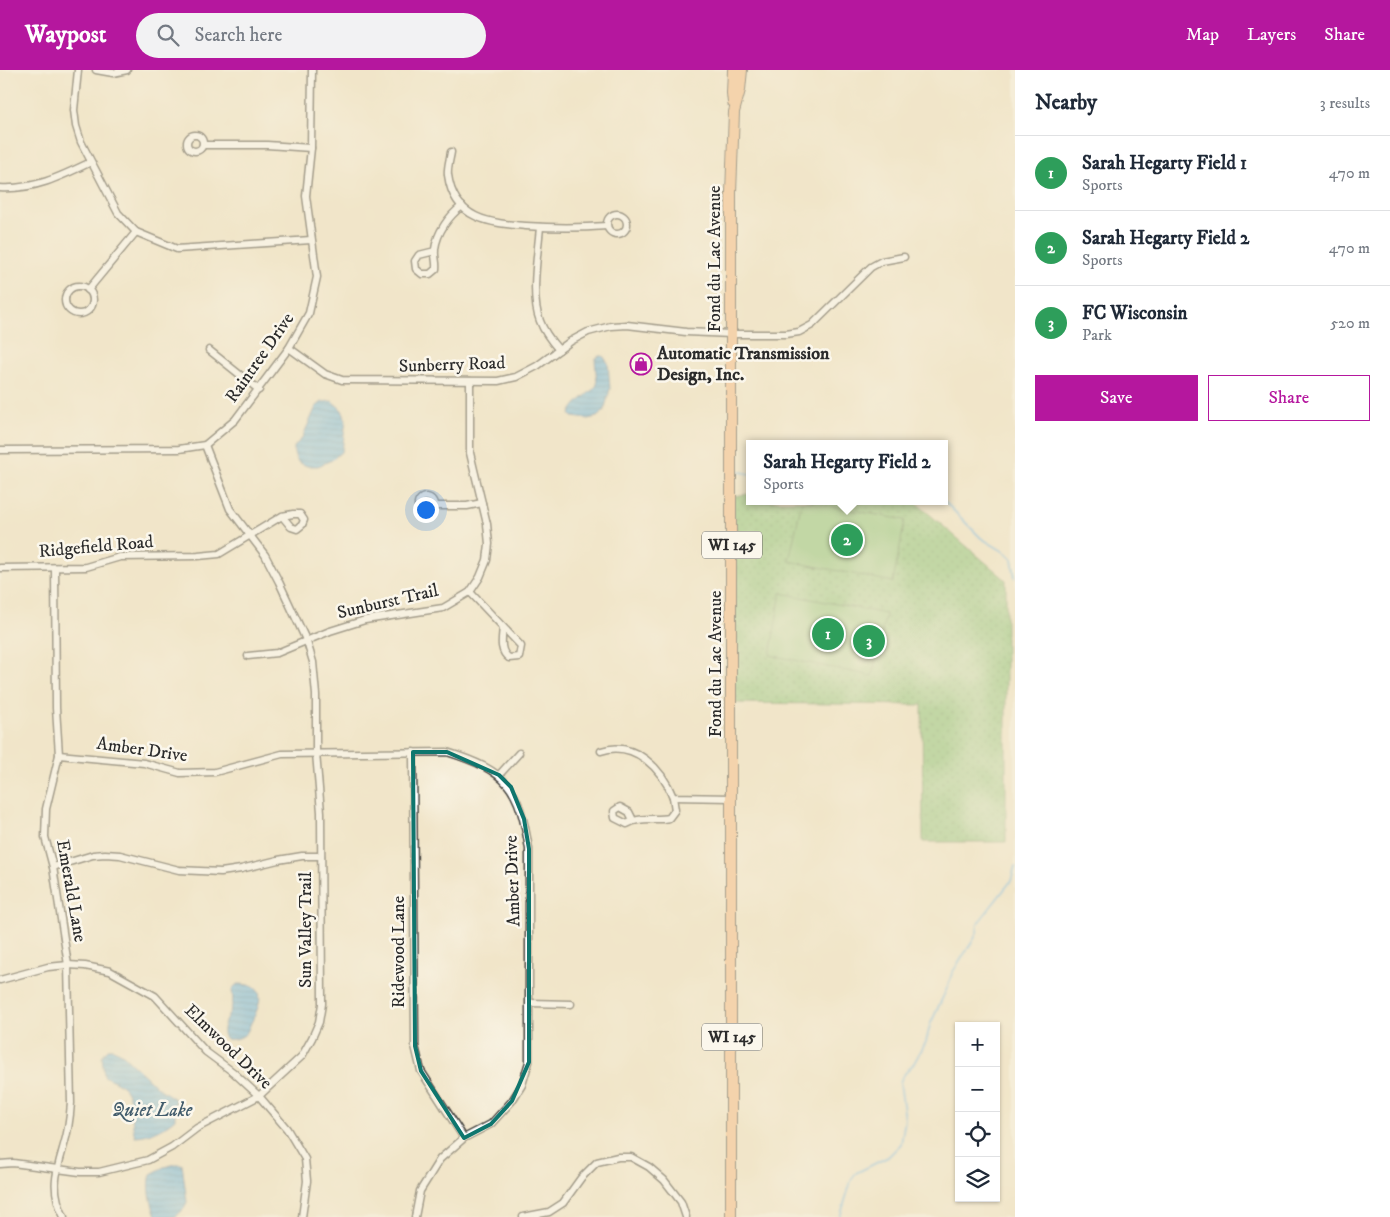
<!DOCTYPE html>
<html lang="en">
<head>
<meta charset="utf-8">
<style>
  :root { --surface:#fff; --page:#f2f2f3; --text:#1f2937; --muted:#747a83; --line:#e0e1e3; --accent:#b5179e }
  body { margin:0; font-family:"IM FELL DW Pica",serif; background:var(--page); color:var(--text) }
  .controls { position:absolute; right:15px; bottom:15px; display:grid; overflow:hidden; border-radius:0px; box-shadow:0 1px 4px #0004 }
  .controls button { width:45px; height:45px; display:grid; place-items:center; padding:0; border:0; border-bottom:1px solid var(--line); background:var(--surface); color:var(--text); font:25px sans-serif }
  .you { position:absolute; left:425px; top:439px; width:18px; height:18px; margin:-12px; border:4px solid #fff; border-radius:50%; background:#1a73e8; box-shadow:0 0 0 8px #1a73e833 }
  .badge { display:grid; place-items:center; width:32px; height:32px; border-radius:50%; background:var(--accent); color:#fff; font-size:16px; font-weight:700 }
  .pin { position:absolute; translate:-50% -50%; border:2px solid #fff; box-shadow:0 1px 5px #0006 }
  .popup { position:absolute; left:746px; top:370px; width:202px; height:65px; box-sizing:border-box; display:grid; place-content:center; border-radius:0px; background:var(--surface); filter:drop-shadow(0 1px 4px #0005); font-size:16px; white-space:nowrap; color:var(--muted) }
  .popup b { font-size:19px; color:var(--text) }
  .popup::after { content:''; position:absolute; left:50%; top:100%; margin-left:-10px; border:10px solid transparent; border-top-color:var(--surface) }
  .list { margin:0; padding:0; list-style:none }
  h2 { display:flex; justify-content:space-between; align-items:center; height:65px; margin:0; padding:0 20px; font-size:21px }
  h2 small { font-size:16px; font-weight:400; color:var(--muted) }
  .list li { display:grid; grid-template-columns:32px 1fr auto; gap:15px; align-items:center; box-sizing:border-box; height:75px; padding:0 20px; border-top:1px solid var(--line) }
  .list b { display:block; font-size:19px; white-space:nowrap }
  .list p { margin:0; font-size:16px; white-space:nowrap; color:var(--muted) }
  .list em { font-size:16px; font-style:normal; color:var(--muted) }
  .actions { display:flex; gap:10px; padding:15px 20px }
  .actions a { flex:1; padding:11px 0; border:1px solid var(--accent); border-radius:0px; text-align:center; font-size:18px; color:var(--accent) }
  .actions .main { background:var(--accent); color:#fff }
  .icon { flex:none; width:28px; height:28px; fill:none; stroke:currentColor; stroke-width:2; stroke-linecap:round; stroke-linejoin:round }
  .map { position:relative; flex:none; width:1015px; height:1147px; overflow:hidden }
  header { display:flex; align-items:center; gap:30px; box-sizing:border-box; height:70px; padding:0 25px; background:var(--accent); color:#fff }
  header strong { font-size:24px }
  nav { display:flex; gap:28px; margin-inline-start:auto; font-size:18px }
  .search { width:350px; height:45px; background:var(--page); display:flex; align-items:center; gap:12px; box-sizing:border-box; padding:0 18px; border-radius:28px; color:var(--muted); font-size:19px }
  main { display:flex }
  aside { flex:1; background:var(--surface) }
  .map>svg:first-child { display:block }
  .park { fill:url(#park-dots); stroke:#5b7852 }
  .garden { fill:#8bc57a; stroke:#5b7852 }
  .water { fill:url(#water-rules); stroke:#4c7088 }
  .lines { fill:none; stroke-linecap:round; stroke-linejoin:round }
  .stream { stroke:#6cb6e4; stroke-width:2 }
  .street-casing { stroke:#494743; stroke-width:9 }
  .primary-casing { stroke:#494743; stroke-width:12 }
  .street { stroke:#fff; stroke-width:6 }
  .primary { stroke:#f8bd89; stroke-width:10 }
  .marked { fill:none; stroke:#0f766e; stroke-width:4; stroke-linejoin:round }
  .labels { text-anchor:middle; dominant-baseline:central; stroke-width:5; stroke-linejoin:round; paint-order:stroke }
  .shield { fill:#fbf7ec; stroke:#696865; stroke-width:1 }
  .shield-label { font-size:16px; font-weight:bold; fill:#2b2b2b }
  .street-label { font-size:18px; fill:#2b2b2b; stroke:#fbf7ec }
  .poi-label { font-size:18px; font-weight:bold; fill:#2b2b2b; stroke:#fbf7ec; text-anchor:start }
  .water-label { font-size:19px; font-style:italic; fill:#425c6c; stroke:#fbf7ec }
</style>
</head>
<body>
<header>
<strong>Waypost</strong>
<div class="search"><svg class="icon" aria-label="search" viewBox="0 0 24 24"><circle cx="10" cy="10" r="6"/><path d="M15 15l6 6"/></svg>Search here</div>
<nav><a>Map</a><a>Layers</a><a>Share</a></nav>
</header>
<main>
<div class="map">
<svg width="1015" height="1147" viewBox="0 0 1015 1147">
  <defs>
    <pattern id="park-dots" width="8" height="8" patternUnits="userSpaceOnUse" patternTransform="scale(1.25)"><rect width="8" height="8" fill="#8bc57a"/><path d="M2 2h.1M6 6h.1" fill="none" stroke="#72a064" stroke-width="1.8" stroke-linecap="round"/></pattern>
    <pattern id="water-rules" width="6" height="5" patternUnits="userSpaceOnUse" patternTransform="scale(1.25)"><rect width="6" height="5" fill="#6cb6e4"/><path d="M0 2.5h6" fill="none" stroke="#5994b9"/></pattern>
  </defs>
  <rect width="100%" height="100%" fill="#fbf7ec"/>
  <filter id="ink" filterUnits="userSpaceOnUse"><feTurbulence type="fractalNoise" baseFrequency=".02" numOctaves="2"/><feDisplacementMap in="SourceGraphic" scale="10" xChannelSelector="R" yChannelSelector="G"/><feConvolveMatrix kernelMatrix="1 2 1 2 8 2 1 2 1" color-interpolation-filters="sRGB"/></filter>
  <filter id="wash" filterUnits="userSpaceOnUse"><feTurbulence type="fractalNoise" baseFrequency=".0096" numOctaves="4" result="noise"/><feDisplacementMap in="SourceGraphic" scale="20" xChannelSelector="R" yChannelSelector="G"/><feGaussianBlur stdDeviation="1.12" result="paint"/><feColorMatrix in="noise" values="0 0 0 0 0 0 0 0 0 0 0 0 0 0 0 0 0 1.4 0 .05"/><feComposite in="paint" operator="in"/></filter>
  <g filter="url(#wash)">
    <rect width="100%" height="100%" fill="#f1e5c9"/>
    <!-- park -->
    <polygon class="park" points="749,424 750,431 914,431 1006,510 1006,772 923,772 922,635 732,633 732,426"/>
    <!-- garden -->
    <g class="garden">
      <polygon points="802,431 905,450 893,512 789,491"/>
      <polygon points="781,523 886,544 872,606 770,585"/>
    </g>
    <!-- water -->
    <g class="water">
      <path d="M599 286H603L608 293 610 319 604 341 597 347 588 349 572 347 570 344C575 331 589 325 597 315L595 289Z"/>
      <polygon points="332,331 342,340 346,350 342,381 332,390 318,396 307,396 298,392 294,384 294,377 302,368 316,337 322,332"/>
      <path d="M237 914C267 914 262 931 252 951 250 954 249 959 247 962 242 969 233 970 225 969 218 956 230 947 232 935 234 930 232 924 232 919Z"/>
      <path d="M108 979H113L120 982 157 1017 175 1029V1049C165 1058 149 1066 135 1066 130 1051 135 1027 122 1016 117 1011 110 1010 104 1006L102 986Z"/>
      <path d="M176 1094H182L187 1132 184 1139 175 1147H157C151 1135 147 1117 151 1104L164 1097Z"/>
    </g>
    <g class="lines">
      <!-- stream -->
      <g class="stream">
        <polyline points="737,401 750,404"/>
        <polyline points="944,431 981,468 1006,483 1012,489 1015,508"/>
        <polyline points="840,1147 852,1108 856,1103 888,1087 901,1074 905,1049 900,1013 902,1007 914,993 926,972 930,955 948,916 952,903 974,869 977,863 978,853 1011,811 1015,796"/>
      </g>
    </g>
  </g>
  <g filter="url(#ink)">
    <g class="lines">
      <!-- street casing -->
      <g class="street-casing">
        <g id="street">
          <polyline points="78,0 74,40 76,56 81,72 118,143 136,162 177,179 311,170"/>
          <polyline points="96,0 113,3 127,0"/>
          <circle cx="195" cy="73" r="8"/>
          <polyline points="203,75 267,75 311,78"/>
          <path d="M451 82C450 89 447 98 448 105 454 150 490 153 526 156 553 158 580 158 607 156"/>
          <path d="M0 118C34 120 62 106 91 92"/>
          <circle cx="617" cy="154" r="10"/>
          <path d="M540 157C538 182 530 227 540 251 544 262 551 271 559 280"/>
          <path d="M435 181 419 185 415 191 416 199 422 204H430L436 199C437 192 434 186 435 179 437 162 449 146 462 136"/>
          <circle cx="79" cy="230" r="14"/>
          <polyline points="88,220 136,162"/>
          <polyline points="289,278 325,304 342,310 498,311 516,307 537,296 571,271 588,262 611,256 627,255 686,262 731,264 786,264 799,262 812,255 871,197 882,191 904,187"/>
          <polyline points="209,280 259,320"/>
          <polyline points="0,380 179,379 205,375 235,350 289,278 309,243 317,207 306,126 311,78 312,0"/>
          <circle cx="426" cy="435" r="8"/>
          <polyline points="434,436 467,436 482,433"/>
          <polyline points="0,498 86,497 120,487 198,486 219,484 282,446 293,444 300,444 304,450 302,455 297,459 291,457 282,446"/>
          <path d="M55 498 56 638 59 685 46 739 45 767 53 797 68 895 71 1033C70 1047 68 1062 64 1075 56 1103 50 1119 64 1147"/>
          <path d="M470 522 521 576 519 587 509 588C499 581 502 569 503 557"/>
          <polyline points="248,586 277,583 330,561 365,550 443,538 470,522 480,507 487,490 489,474 487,454 470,383 470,311"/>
          <path d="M601 681C635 670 662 699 673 727L732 728"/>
          <polyline points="413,682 415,976 421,1001 464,1068"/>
          <path d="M59 685 144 693 180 703 215 702 282 684 447 682C508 701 519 717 529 779V992L522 1015 512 1031 491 1054 464 1068 440 1089 420 1121 415 1147"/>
          <polyline points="499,705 519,683"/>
          <path d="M633 750 629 742 620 737 614 741 615 748 627 754C639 746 656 751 669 748L675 740 673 727"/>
          <polyline points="53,797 93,785 105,784 120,785 179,800 221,802 241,799 278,790 302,786 321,786"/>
          <polyline points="0,910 48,897 68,895 85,896 110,901 155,926 206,982 233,1002 259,1026 287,1059 305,1089 307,1111 302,1147"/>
          <polyline points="530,933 571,934"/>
          <polyline points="0,1094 13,1093 80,1102 99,1102 148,1090 172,1077 197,1058 259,1026 302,986 312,968 319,952 322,934 321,742 316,683 316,625 313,592 307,572 279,512 265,485 230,439 205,375"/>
          <polyline points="523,1147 549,1142 563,1133 581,1108 597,1092 618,1087 631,1087 649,1097 664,1110 681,1132 686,1147"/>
        </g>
      </g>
      <!-- primary casing -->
      <g class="primary-casing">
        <g id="primary">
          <polyline points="733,33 732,23 733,0"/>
          <polyline points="731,1147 731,123 734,42 740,20 742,0"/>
        </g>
      </g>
      <!-- street -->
      <use href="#street" class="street"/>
      <!-- primary -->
      <use href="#primary" class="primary"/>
    </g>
  </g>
  <!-- marked area -->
  <path d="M0 0H1015V1147H0ZM413 682H447L499 705 511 717 524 749 529 779V992L512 1031 491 1054 464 1068 421 1001 415 976Z" fill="#f1e5c9" fill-opacity=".55" fill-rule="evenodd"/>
  <path class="marked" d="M413 682H447L499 705 511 717 524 749 529 779V992L512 1031 491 1054 464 1068 421 1001 415 976Z"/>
  <!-- icons -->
  <defs>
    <g id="shop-ring" transform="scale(1.125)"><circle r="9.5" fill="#fbf7ec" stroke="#b5179e" stroke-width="1.5"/><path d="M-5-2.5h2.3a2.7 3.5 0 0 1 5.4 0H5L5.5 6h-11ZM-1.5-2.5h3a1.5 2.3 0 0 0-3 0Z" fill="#b5179e"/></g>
  </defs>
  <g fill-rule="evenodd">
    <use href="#shop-ring" x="641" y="294"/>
  </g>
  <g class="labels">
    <!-- shield labels -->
    <g class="shield">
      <rect x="702" y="461.5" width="60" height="27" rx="4"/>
      <rect x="702" y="953.5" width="60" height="27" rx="4"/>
    </g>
    <g class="shield-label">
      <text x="732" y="475">WI 145</text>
      <text x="732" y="967">WI 145</text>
    </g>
    <!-- street labels -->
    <g class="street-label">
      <text transform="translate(715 189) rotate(-90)">Fond du Lac Avenue</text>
      <text transform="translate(260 288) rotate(-55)">Raintree Drive</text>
      <text transform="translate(452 295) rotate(-2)">Sunberry Road</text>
      <text transform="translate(96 477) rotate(-5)">Ridgefield Road</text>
      <text transform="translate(388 532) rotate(-13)">Sunburst Trail</text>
      <text transform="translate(716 594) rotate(-90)">Fond du Lac Avenue</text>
      <text transform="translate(142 680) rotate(8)">Amber Drive</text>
      <text transform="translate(513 811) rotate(-92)">Amber Drive</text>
      <text transform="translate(71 821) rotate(80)">Emerald Lane</text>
      <text transform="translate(306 860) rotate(-90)">Sun Valley Trail</text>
      <text transform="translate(399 882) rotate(-90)">Ridewood Lane</text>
      <text transform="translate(228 977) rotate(44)">Elmwood Drive</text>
    </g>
    <!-- poi labels -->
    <g class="poi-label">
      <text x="657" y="284">Automatic Transmission<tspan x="657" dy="21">Design, Inc.</tspan></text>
    </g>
    <!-- water labels -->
    <g class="water-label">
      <text x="152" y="1040">Quiet Lake</text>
    </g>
  </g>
</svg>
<div class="controls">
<button>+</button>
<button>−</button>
<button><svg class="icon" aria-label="locate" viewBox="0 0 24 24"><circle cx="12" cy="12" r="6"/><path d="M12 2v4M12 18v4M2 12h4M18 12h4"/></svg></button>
<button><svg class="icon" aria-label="layers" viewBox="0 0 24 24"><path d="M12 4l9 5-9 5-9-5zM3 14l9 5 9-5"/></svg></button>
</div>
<div class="you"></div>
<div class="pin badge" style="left:828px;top:564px;background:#2e9e5b">1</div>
<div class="pin badge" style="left:847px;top:470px;background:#2e9e5b">2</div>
<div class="popup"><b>Sarah Hegarty Field 2</b>Sports</div>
<div class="pin badge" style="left:869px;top:571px;background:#2e9e5b">3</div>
</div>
<aside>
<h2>Nearby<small>3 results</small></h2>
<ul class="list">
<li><span class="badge" style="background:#2e9e5b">1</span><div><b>Sarah Hegarty Field 1</b><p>Sports</p></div><em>470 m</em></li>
<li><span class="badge" style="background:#2e9e5b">2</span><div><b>Sarah Hegarty Field 2</b><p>Sports</p></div><em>470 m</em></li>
<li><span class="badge" style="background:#2e9e5b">3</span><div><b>FC Wisconsin</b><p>Park</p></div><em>520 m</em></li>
</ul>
<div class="actions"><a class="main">Save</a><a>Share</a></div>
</aside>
</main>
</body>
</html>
